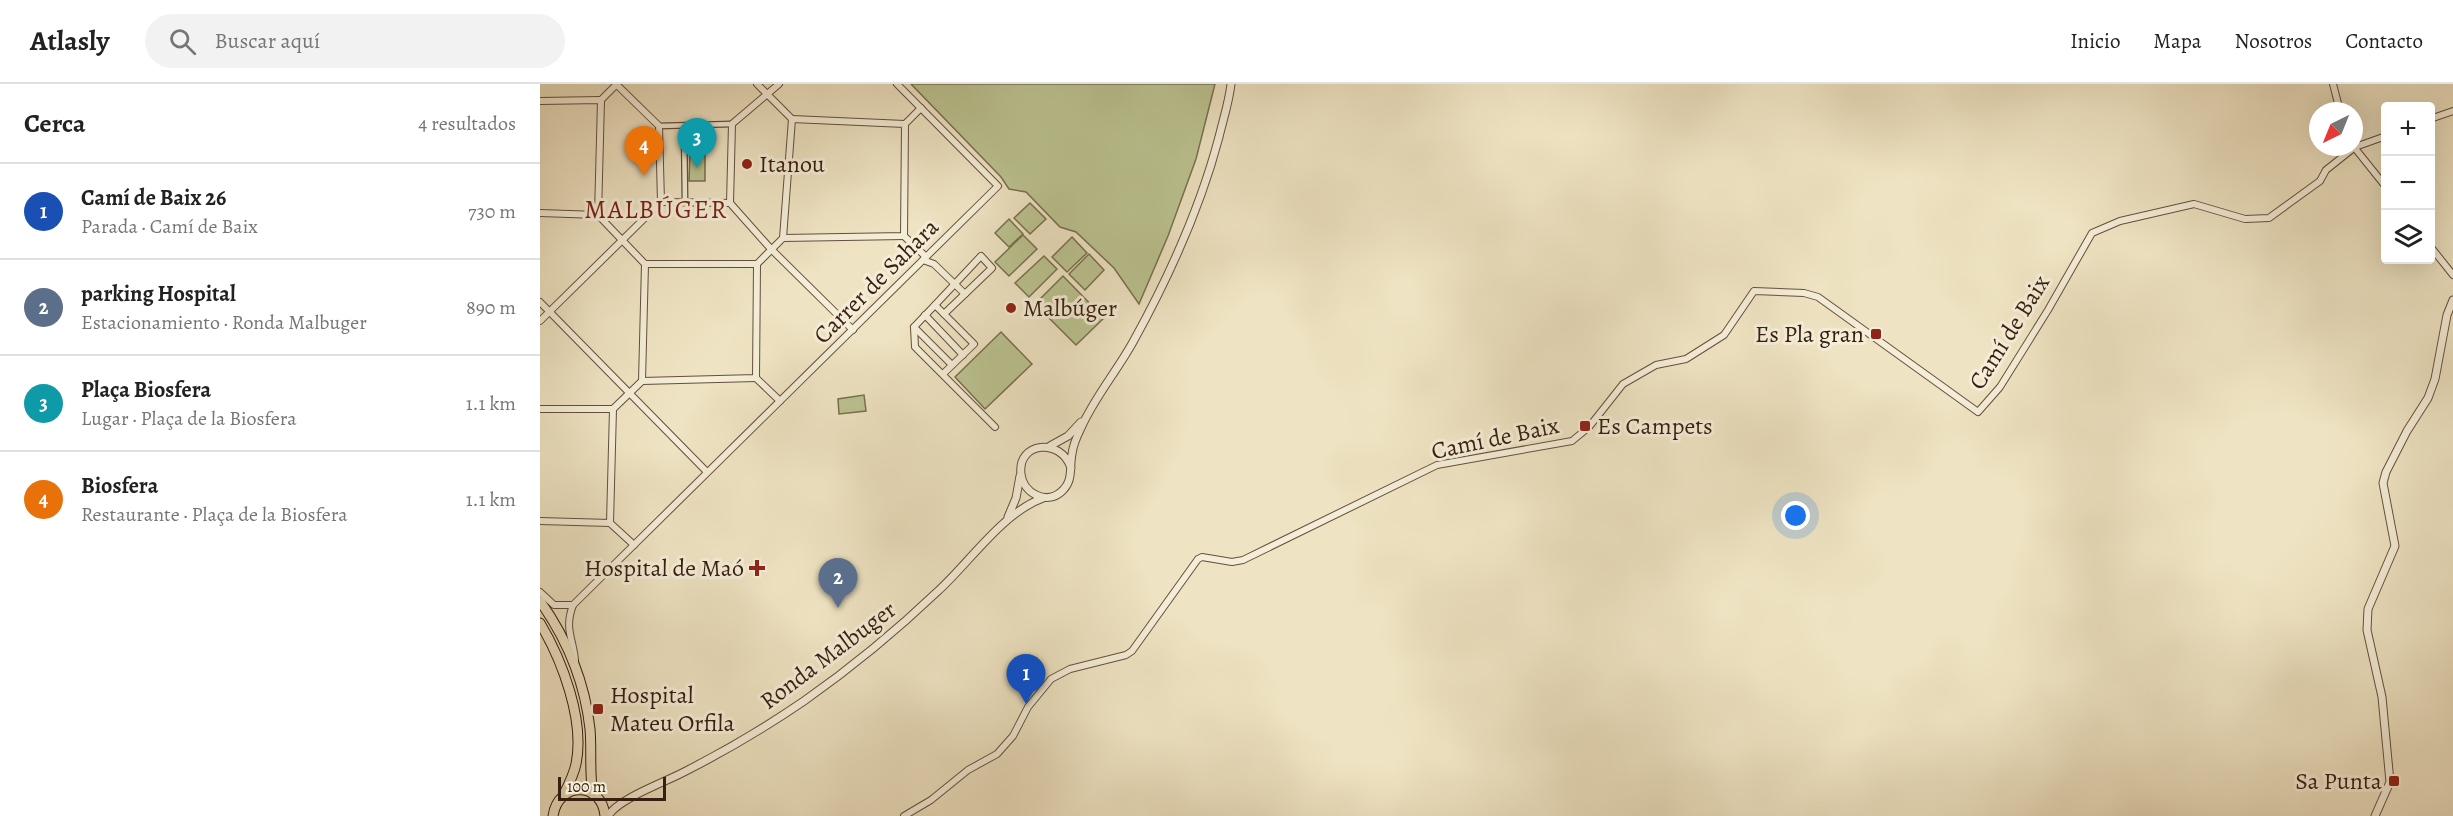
<!DOCTYPE html>
<html lang="es">
<head>
<meta charset="utf-8">
<style>
  :root { --surface:#fff; --page:#f2f2f2; --text:#222; --muted:#767676; --line:#e0e0e0; --accent:#7c3aed }
  body { margin:0; font-family:Alegreya,serif; background:var(--page); color:var(--text) }
  .controls { position:absolute; right:18px; top:18px; display:grid; overflow:hidden; border-radius:6px; box-shadow:0 6px 24px #0002 }
  .controls button { width:54px; height:54px; display:grid; place-items:center; padding:0; border:0; border-bottom:2px solid var(--line); background:var(--surface); color:var(--text); font:30px sans-serif }
  .compass { position:absolute; left:1769px; top:18px; width:54px; height:54px; border-radius:50%; background:var(--surface); box-shadow:0 6px 24px #0002; rotate:223deg }
  .scale { position:absolute; left:18px; bottom:15px; width:108px; box-sizing:border-box; padding-left:6px; border:3px solid #361e10; border-top:0; font-size:16px; line-height:21px; white-space:nowrap; color:#361e10; -webkit-text-stroke:4px #f4edd7; paint-order:stroke }
  .you { position:absolute; left:1256px; top:432px; width:21px; height:21px; margin:-15px; border:4px solid #fff; border-radius:50%; background:#1a73e8; box-shadow:0 0 0 9px #1a73e833 }
  .badge { display:grid; place-items:center; width:39px; height:39px; border-radius:50%; background:var(--accent); color:#fff; font-size:20px; font-weight:700 }
  .pin { position:absolute; translate:-50% -50px; filter:drop-shadow(0 2px 3px #0008) }
  .pin::after { content:''; position:absolute; top:32px; width:21px; height:18px; background:inherit; clip-path:polygon(0 0,100% 0,50% 100%) }
  .list { margin:0; padding:0; list-style:none }
  h2 { display:flex; justify-content:space-between; align-items:center; height:78px; margin:0; padding:0 24px; font-size:26px }
  h2 small { font-size:20px; font-weight:400; color:var(--muted) }
  .list li { display:grid; grid-template-columns:39px 1fr auto; gap:18px; align-items:center; box-sizing:border-box; height:96px; padding:0 24px; border-top:2px solid var(--line) }
  .list b { display:block; font-size:22px; white-space:nowrap }
  .list p { margin:0; font-size:20px; white-space:nowrap; color:var(--muted) }
  .list em { font-size:20px; font-style:normal; color:var(--muted) }
  .icon { flex:none; width:33px; height:33px; fill:none; stroke:currentColor; stroke-width:2; stroke-linecap:round; stroke-linejoin:round }
  .map { position:relative; flex:none; width:1913px; height:732px; overflow:hidden }
  header { display:flex; align-items:center; gap:36px; box-sizing:border-box; height:84px; padding:0 30px; background:var(--surface); border-bottom:2px solid var(--line) }
  header strong { font-size:28px }
  nav { display:flex; gap:33px; margin-inline-start:auto; font-size:21px }
  .search { width:420px; height:54px; background:var(--page); display:flex; align-items:center; gap:15px; box-sizing:border-box; padding:0 21px; border-radius:33px; color:var(--muted); font-size:22px }
  main { display:flex }
  aside { flex:1; background:var(--surface) }
  .map>svg:first-child { display:block }
  .green { fill:#bbc391; stroke:#787050; stroke-width:1.5 }
  .lines { fill:none; stroke-linecap:round; stroke-linejoin:round }
  .pedestrian-casing { stroke:#644f3c; stroke-width:7 }
  .minor-casing { stroke:#644f3c; stroke-width:8 }
  .tertiary-casing { stroke:#644f3c; stroke-width:9 }
  .primary-casing { stroke:#361e10; stroke-width:11 }
  .pedestrian { stroke:#f4edd7; stroke-width:4.5 }
  .minor { stroke:#f4edd7; stroke-width:6 }
  .tertiary { stroke:#f4edd7; stroke-width:7 }
  .primary { stroke:#eee3c2; stroke-width:9 }
  .poi-dot { fill:#8f2418; stroke:#f4edd7; stroke-width:2 }
  .labels { text-anchor:middle; dominant-baseline:central; stroke-width:6; stroke-linejoin:round; paint-order:stroke }
  .poi-label { font-size:24px; fill:#361e10; stroke:#f4edd7; text-anchor:start }
  .street-label { font-size:24px; fill:#361e10; stroke:#f4edd7 }
  .neighbourhood-label { font-size:26px; letter-spacing:1.5px; fill:#7a1f14; stroke:#f4edd7 }
</style>
</head>
<body>
<header>
<strong>Atlasly</strong>
<div class="search"><svg class="icon" aria-label="search" viewBox="0 0 24 24"><circle cx="10" cy="10" r="6"/><path d="M15 15l6 6"/></svg>Buscar aquí</div>
<nav><a>Inicio</a><a>Mapa</a><a>Nosotros</a><a>Contacto</a></nav>
</header>
<main>
<aside>
<h2>Cerca<small>4 resultados</small></h2>
<ul class="list">
<li><span class="badge" style="background:#1a4fb4">1</span><div><b>Camí de Baix 26</b><p>Parada · Camí de Baix</p></div><em>730 m</em></li>
<li><span class="badge" style="background:#5c6f8a">2</span><div><b>parking Hospital</b><p>Estacionamiento · Ronda Malbuger</p></div><em>890 m</em></li>
<li><span class="badge" style="background:#0f9aa8">3</span><div><b>Plaça Biosfera</b><p>Lugar · Plaça de la Biosfera</p></div><em>1.1 km</em></li>
<li><span class="badge" style="background:#e8710a">4</span><div><b>Biosfera</b><p>Restaurante · Plaça de la Biosfera</p></div><em>1.1 km</em></li>
</ul>
</aside>
<div class="map">
<svg width="1913" height="732" viewBox="0 0 1913 732">
  <rect width="100%" height="100%" fill="#eee3c2"/>
  <filter id="stains"><feTurbulence type="fractalNoise" baseFrequency=".00333" numOctaves="4"/><feColorMatrix values="0 0 0 0 .2 0 0 0 0 .09 0 0 0 0 .02 0 0 0 .5 -.17"/></filter>
  <radialGradient id="worn" r=".72"><stop offset=".6" stop-color="#630" stop-opacity="0"/><stop offset="1" stop-color="#630" stop-opacity=".3"/></radialGradient>
  <!-- green -->
  <g class="green">
    <polygon points="371,0 675,0 656,75 628,152 599,220 574,184 536,148 520,143 486,108 469,105 461,93"/>
    <polygon points="150,69 165,69 165,97 149,97"/>
    <polygon points="490,119 506,135 490,150 474,134"/>
    <polygon points="469,135 483,150 469,163 455,149"/>
    <polygon points="483,151 497,165 469,192 455,178"/>
    <polygon points="532,153 547,169 527,188 512,173"/>
    <polygon points="549,170 564,186 545,206 529,190"/>
    <polygon points="504,172 517,185 489,213 475,199"/>
    <polygon points="523,192 564,234 536,261 495,220"/>
    <polygon points="461,248 492,280 445,325 415,293"/>
    <polygon points="324,311 326,327 299,330 298,315"/>
  </g>
  <g class="lines">
    <!-- pedestrian casing -->
    <g class="pedestrian-casing">
      <g id="pedestrian">
        <polyline points="119,42 192,40"/>
        <polyline points="144,42 145,118"/>
      </g>
    </g>
    <!-- minor casing -->
    <g class="minor-casing">
      <g id="minor">
        <polyline points="76,0 119,42 121,118"/>
        <polyline points="217,0 252,35"/>
        <polyline points="1793,0 1800,27"/>
        <polyline points="61,16 77,0"/>
        <polyline points="0,17 61,16 58,131 0,129"/>
        <polyline points="1890,35 1913,27"/>
        <polyline points="365,40 381,24"/>
        <polyline points="1814,63 1846,103"/>
        <polyline points="121,118 190,119"/>
        <polyline points="190,119 231,165 313,246"/>
        <polyline points="190,119 192,40 239,0"/>
        <polyline points="58,131 105,180"/>
        <polyline points="364,152 386,173"/>
        <polyline points="1890,162 1913,191"/>
        <polyline points="383,176 394,180 425,210"/>
        <polyline points="217,180 243,154 252,35 365,40 364,152 243,154"/>
        <polyline points="0,218 167,388"/>
        <polyline points="395,221 441,172 452,184 404,230"/>
        <polyline points="385,231 423,271"/>
        <polyline points="0,237 121,118"/>
        <polyline points="374,243 412,281"/>
        <polyline points="403,290 434,260 395,221 374,243 375,263 455,343"/>
        <polyline points="216,294 240,317"/>
        <polyline points="0,325 73,325 102,297 216,294 217,180 105,180 102,297"/>
        <polyline points="0,437 70,439 73,325"/>
        <polyline points="70,439 94,461"/>
        <polyline points="0,508 14,521 33,521"/>
        <path d="M35 576C33 554 24 545 33 521L458 102 357 0"/>
        <polyline points="364,732 391,716 428,686 457,670 473,652 488,623 511,595 530,585 586,571 592,567 658,475 662,473 692,478 703,476 897,381 1032,357 1049,343 1083,300 1116,281 1146,275 1184,251 1214,207 1264,209 1278,213 1438,328 1460,303 1508,226 1552,149 1580,137 1654,120 1705,135 1729,134 1780,97 1786,86 1815,63 1846,52"/>
      </g>
    </g>
    <!-- tertiary casing -->
    <g class="tertiary-casing">
      <g id="tertiary">
        <polyline points="510,362 528,352 541,338"/>
        <path d="M531 384C521 353 477 358 481 390 483 409 506 421 521 408 534 397 529 384 532 370 533 361 537 352 541 344 554 314 577 287 593 258 629 193 660 125 679 53 683 36 689 18 691 0"/>
        <polyline points="468,433 476,414 480,392"/>
        <path d="M68 732C79 714 126 698 146 687 187 666 226 643 264 617 311 584 356 547 398 507 430 478 462 429 503 414"/>
        <polyline points="1835,732 1850,698 1842,613 1827,546 1828,525 1855,462 1843,399 1846,388 1867,347 1888,314 1895,295 1907,231 1913,216"/>
      </g>
    </g>
    <!-- primary casing -->
    <g class="primary-casing">
      <g id="primary">
        <path d="M0 517C27 555 45 599 50 645 52 667 49 689 53 710"/>
        <path d="M0 539C22 576 45 636 36 680 34 690 29 700 24 710"/>
        <path d="M13 732C18 697 62 697 65 732"/>
      </g>
    </g>
    <!-- pedestrian -->
    <use href="#pedestrian" class="pedestrian"/>
    <!-- minor -->
    <use href="#minor" class="minor"/>
    <!-- tertiary -->
    <use href="#tertiary" class="tertiary"/>
    <!-- primary -->
    <use href="#primary" class="primary"/>
  </g>
  <!-- markers -->
  <g class="poi-dot">
    <circle cx="207" cy="80" r="6"/>
    <circle cx="471" cy="224" r="6"/>
    <rect x="1330" y="244" width="12" height="12" rx="3"/>
    <rect x="1039" y="336" width="12" height="12" rx="3"/>
    <path d="M214 475h6v6h6v6h-6v6h-6v-6h-6v-6h6z"/>
    <rect x="52" y="619" width="12" height="12" rx="3"/>
    <rect x="1848" y="691" width="12" height="12" rx="3"/>
  </g>
  <g class="labels">
    <!-- poi labels -->
    <g class="poi-label">
      <text x="219" y="80">Itanou</text>
      <text x="483" y="224">Malbúger</text>
      <text x="1324" y="250" text-anchor="end">Es Pla gran</text>
      <text x="1057" y="342">Es Campets</text>
      <text x="204" y="484" text-anchor="end">Hospital de Maó</text>
      <text x="70" y="611">Hospital<tspan x="70" dy="28">Mateu Orfila</tspan></text>
      <text x="1842" y="697" text-anchor="end">Sa Punta</text>
    </g>
    <!-- street labels -->
    <g class="street-label">
      <text transform="translate(336 197) rotate(-45)">Carrer de Sahara</text>
      <text transform="translate(1469 248) rotate(-58)">Camí de Baix</text>
      <text transform="translate(955 354) rotate(-12)">Camí de Baix</text>
      <text transform="translate(288 571) rotate(-37)">Ronda Malbuger</text>
    </g>
    <!-- neighbourhood labels -->
    <g class="neighbourhood-label">
      <text x="116" y="125">MALBÚGER</text>
    </g>
  </g>
  <rect width="100%" height="100%" filter="url(#stains)"/>
  <rect width="100%" height="100%" fill="url(#worn)"/>
</svg>
<div class="controls">
<button>+</button>
<button>−</button>
<button><svg class="icon" aria-label="layers" viewBox="0 0 24 24"><path d="M12 4l9 5-9 5-9-5zM3 14l9 5 9-5"/></svg></button>
</div>
<svg class="compass" viewBox="-18 -18 36 36"><path d="M0-13l5 13h-10z" fill="#e53935"/><path d="M0 13l5-13h-10z" fill="#767676"/></svg>
<div class="scale">100 m</div>
<div class="you"></div>
<div class="pin badge" style="left:486px;top:620px;background:#1a4fb4">1</div>
<div class="pin badge" style="left:298px;top:524px;background:#5c6f8a">2</div>
<div class="pin badge" style="left:157px;top:84px;background:#0f9aa8">3</div>
<div class="pin badge" style="left:104px;top:92px;background:#e8710a">4</div>
</div>
</main>
</body>
</html>
